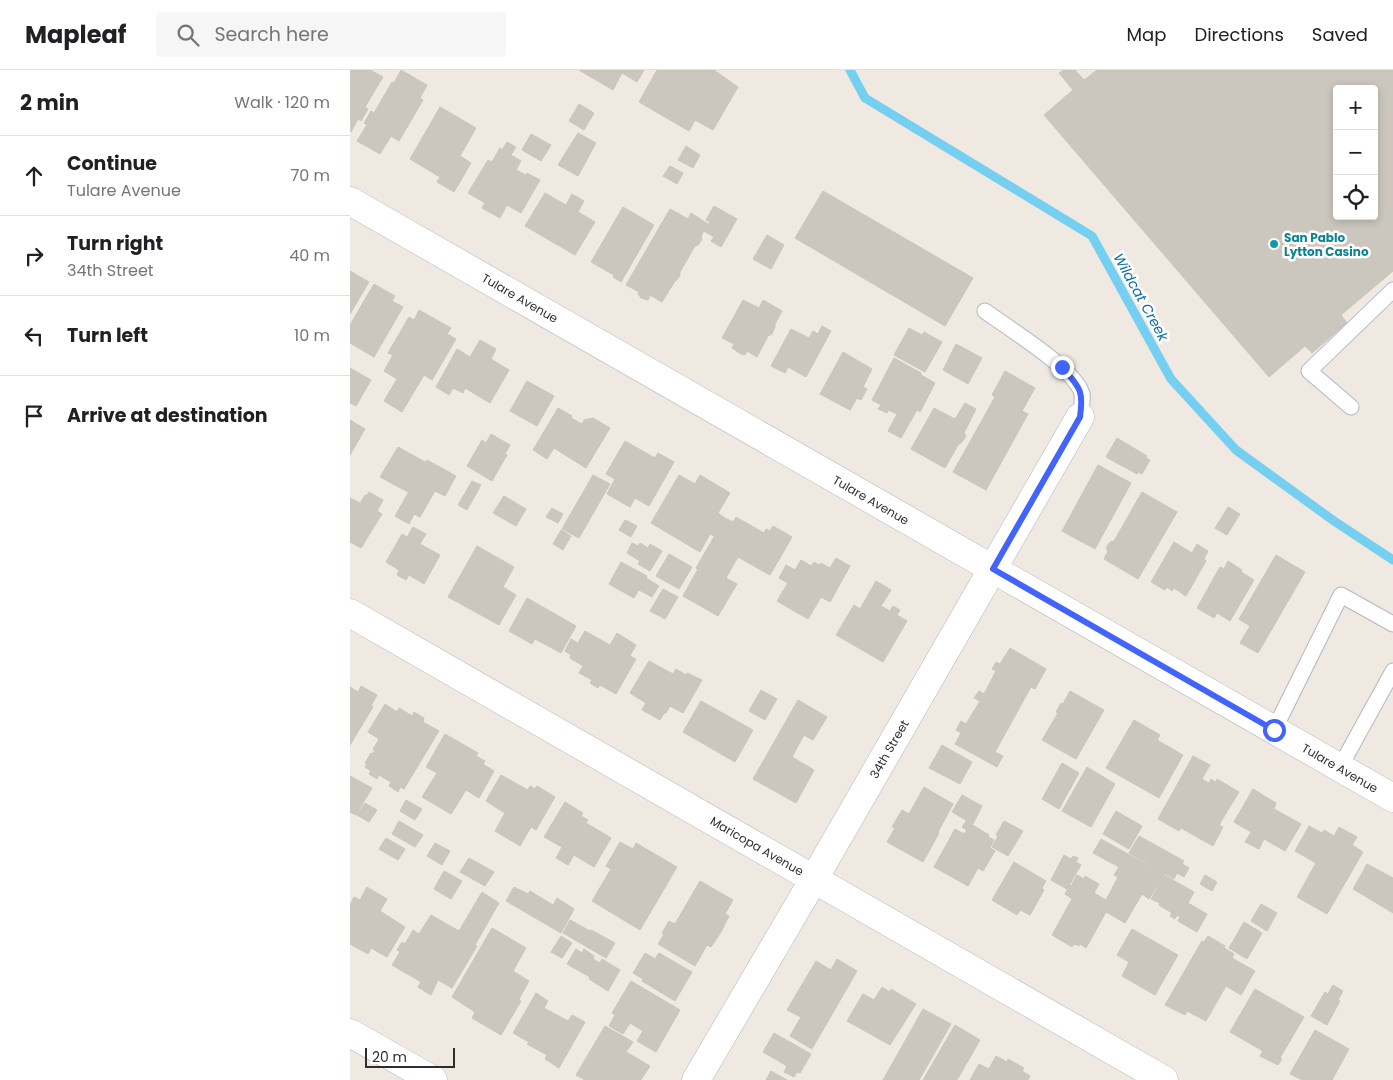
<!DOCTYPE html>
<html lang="en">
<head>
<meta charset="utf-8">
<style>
  :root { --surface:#fff; --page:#f6f6f6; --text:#202124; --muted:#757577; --line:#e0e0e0 }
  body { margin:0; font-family:Poppins,sans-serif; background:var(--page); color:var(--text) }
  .controls { position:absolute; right:15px; top:15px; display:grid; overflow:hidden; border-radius:5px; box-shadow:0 2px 8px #0003 }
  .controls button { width:45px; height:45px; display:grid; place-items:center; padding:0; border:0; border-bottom:1px solid var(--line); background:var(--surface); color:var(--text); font:25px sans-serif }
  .scale { position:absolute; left:15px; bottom:12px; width:90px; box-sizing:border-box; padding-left:5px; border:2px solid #2e2e2e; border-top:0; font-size:14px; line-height:18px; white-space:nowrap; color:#2e2e2e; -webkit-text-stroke:4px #fff; paint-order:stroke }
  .stop { position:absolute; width:15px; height:15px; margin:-11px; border:4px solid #4264fb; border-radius:50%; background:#fff }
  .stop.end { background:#4264fb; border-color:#fff; box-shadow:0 1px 5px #0008 }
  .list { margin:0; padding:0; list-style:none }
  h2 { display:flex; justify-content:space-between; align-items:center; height:65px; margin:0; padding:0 20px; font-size:21px }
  h2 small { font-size:16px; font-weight:400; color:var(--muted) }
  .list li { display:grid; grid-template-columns:32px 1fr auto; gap:15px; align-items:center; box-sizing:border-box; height:80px; padding:0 20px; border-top:1px solid var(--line) }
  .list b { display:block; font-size:19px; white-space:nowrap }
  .list p { margin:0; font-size:16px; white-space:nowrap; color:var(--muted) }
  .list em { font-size:16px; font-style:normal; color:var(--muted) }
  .icon { flex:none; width:28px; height:28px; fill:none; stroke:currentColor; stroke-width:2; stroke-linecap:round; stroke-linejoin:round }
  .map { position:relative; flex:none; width:1043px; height:1010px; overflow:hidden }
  header { display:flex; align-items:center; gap:30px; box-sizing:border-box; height:70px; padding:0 25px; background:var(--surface); border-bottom:1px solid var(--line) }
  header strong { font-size:24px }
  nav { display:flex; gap:28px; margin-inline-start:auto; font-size:18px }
  .search { width:350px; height:45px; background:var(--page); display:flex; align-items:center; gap:12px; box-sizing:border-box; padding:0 18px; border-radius:5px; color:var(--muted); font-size:19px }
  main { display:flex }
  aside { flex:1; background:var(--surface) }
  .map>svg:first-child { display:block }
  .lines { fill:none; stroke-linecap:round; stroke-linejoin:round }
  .stream { stroke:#75cff0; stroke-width:9 }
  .building { fill:#cbc7bf; stroke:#cbc5ba; fill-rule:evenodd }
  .service-casing { stroke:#b4b7c1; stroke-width:17 }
  .minor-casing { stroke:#b4b7c1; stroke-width:29 }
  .tertiary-casing { stroke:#b4b7c1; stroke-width:29 }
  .service { stroke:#fff; stroke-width:15 }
  .minor { stroke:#fff; stroke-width:28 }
  .tertiary { stroke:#fff; stroke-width:28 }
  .route { stroke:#4264fb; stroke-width:6 }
  .culture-dot { fill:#0f9aa8; stroke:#fff; stroke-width:2 }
  .labels { text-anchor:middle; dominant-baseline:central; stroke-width:5; stroke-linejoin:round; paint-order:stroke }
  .culture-label { font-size:12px; font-weight:bold; fill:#0d838f; stroke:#fff; text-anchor:start }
  .street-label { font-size:12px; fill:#2e2e2e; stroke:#fff }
  .water-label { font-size:14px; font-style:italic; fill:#0d6fa3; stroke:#fff }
</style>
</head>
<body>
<header>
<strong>Mapleaf</strong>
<div class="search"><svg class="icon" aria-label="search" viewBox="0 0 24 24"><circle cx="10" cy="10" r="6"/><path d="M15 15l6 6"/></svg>Search here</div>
<nav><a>Map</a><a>Directions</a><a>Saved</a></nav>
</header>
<main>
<aside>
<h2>2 min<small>Walk · 120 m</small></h2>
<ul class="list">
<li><svg class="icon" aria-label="ahead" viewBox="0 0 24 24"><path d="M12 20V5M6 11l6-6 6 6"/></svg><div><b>Continue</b><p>Tulare Avenue</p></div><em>70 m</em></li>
<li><svg class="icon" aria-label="right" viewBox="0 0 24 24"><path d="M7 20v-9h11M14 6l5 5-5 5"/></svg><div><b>Turn right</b><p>34th Street</p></div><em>40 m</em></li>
<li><svg class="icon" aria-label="left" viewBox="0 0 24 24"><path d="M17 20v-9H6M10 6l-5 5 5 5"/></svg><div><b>Turn left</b></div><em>10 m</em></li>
<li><svg class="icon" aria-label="arrive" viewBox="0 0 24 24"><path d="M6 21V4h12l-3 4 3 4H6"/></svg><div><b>Arrive at destination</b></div></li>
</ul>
</aside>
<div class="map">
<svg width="1043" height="1010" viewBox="0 0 1043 1010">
  <rect width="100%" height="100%" fill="#efe9e1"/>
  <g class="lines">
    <!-- stream -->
    <polyline class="stream" points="500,0 515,28 742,166 821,309 886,380 984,451 1043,490"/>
  </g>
  <!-- building -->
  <g class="building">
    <polygon points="0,0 20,0 33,7 15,37 18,39 11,51 8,49 1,62"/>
    <polygon points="51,0 77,15 70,28 73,30 49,71 41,66 30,84 7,71 17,55 14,53 21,41 24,43 42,12 44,13"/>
    <polygon points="229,0 294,0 287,12 272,3 263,20"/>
    <polygon points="307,0 364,0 388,17 363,60 345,50 339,61 289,32"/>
    <path d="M713 0H725L734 10 747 0H1043V201L991 245 997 253 962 283 955 276 919 307 694 45 723 20 709 3ZM987 19H1024V146H987Z"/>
    <polygon points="229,34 244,43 234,60 219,51"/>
    <polygon points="90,37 126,58 110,86 121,93 104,122 87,112 90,107 60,89"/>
    <polygon points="228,63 246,73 228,106 208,95"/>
    <polygon points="181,64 201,75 191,91 172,80"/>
    <polygon points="157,72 166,77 161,85 171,91 166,100 176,105 177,103 190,110 171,143 157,135 150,148 132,138 135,133 118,123 138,90 142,92 150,78 152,80"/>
    <polygon points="336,76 350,85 343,98 328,90"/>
    <polygon points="320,96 333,103 327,114 313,106"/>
    <polygon points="473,121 623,208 595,256 445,168"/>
    <polygon points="195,123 216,135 222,124 234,131 228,142 245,152 225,185 175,156"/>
    <polygon points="364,136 387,149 371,177 361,171 364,167 354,161 360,152 356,150"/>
    <polygon points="273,137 304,155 271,212 263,207 264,205 241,192"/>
    <polygon points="320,139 338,149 341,143 358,154 351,166 352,169 348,175 345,176 330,202 330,205 327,210 325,211 312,232 300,225 298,230 291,228 288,224 289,222 276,215"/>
    <polygon points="417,165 434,175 421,199 403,189"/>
    <polygon points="0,201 19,212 0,244"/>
    <polygon points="24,214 45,226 42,231 53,237 24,287 0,273 0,255"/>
    <polygon points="393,230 409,238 413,230 432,241 425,254 425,257 422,264 418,266 407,287 397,281 395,285 391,284 382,278 384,274 372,268"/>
    <polygon points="69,240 101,258 97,264 106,269 82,310 74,305 52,342 34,331 47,309 34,301 43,285 38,283 59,247 64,250"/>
    <polygon points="472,256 481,261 456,307 438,297 435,303 421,296 441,259 459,268 463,261 468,264"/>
    <polygon points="559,258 572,265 574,262 592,272 575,302 544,285"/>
    <polygon points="130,270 146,279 141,289 159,300 140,333 115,318 113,323 103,318 99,325 86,317 107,279 120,287"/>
    <polygon points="606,274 632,288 618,314 593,300"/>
    <polygon points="493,282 522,299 513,317 517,319 511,330 507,328 500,340 470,324"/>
    <polygon points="544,288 571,303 571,305 585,313 570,342 567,340 551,368 538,361 547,344 538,340 537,343 528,339 531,335 522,330"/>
    <polygon points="0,298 21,310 6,336 0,333"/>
    <polygon points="655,301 685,318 672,341 678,344 636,420 603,402 645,327 642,325"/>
    <polygon points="177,311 204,326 187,356 160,341"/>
    <polygon points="615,333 626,339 614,363 616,366 612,372 608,375 595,398 561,379 584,338 605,349"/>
    <polygon points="208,338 222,346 221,348 232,354 234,350 243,348 260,358 236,398 204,378 197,389 183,380"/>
    <polygon points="0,350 15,359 0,385"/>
    <polygon points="141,364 160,375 155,384 157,385 142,411 117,396 132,370 136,373"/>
    <polygon points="767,368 797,386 796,388 800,390 792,404 788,402 787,404 756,387"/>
    <polygon points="275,371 305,388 308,383 324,392 299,436 285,428 280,437 257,424 265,409 256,404"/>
    <polygon points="48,377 75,392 58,422 30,407"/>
    <polygon points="77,390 106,406 95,426 85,421 70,447 64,444 59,454 45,446"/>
    <polygon points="748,395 781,413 745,479 712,461"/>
    <polygon points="243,405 260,414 229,468 212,459"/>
    <polygon points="329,405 345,414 350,405 380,423 368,443 375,448 364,466 360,464 350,482 301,453"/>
    <polygon points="122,411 131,415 117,440 108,435"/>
    <polygon points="19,422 33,430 27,441 32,444 11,478 0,472 0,428 10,433 15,425 16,426"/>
    <polygon points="792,422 827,442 788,509 754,489 758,481 756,478 760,472 764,471"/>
    <polygon points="154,426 176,439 166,456 143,443"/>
    <polygon points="878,437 890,444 877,465 865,458"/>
    <polygon points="202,438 213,444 208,453 196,447"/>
    <polygon points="386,447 414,463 416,459 420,461 423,456 442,467 420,505 388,487 376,508 387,514 368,546 333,526 348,499 346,498 375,448 383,452"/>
    <polygon points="275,450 287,456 281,467 269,460"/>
    <polygon points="63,457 76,464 70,474 90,485 74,514 59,505 56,510 47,505 49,500 36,492 52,464 57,467"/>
    <polygon points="211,460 221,466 213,480 203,474"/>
    <polygon points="824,472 842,483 847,474 858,481 854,489 856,491 836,526 824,518 822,521 817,517 815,520 801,512"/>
    <polygon points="282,473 288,476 290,473 298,478 300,474 312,481 300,501 288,494 290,491 277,483"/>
    <polygon points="127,476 164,497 153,517 166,525 149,555 98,527"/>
    <polygon points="319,484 342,497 329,519 306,506"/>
    <polygon points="926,485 955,502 908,583 890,573 900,556 889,549"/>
    <polygon points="486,488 500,496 480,532 471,527 458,549 427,531 438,513 429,508 436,495 445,500 451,490 461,496 464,492 469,495 471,493 480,498"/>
    <polygon points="878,491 892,500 891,502 904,510 880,551 867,543 864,548 847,538 870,497 874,499"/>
    <polygon points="271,492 297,506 284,528 259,514"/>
    <polygon points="296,508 309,516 302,527 289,520"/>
    <polygon points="526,511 541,520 531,536 540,541 543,536 550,540 547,545 557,551 533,592 486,565 504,535 510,539"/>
    <polygon points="313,519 328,527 315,549 300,541"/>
    <polygon points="177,528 226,556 211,583 185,569 182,574 159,561"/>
    <polygon points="235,561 260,575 267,563 286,575 280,586 286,589 266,624 250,615 248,618 240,613 242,610 229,603 233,596 220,588 221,585 215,581 221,569 228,573"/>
    <polygon points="660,578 696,599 685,619 681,617 645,682 653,686 647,697 605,674 611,663 606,660 611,651 616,654 630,631 624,628 629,621 634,624 646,601 642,599 646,592 650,594"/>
    <polygon points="299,591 323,604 326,599 336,605 337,603 352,610 333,643 320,636 316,643 314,643 310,650 292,640 296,633 280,623"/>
    <polygon points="11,616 27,625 21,636 23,637 0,675 0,617 8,622"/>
    <polygon points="411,620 427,629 415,650 399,641"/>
    <polygon points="720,621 754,640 726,689 692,670 708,643 706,642 711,633 713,634"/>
    <polygon points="448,630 477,647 463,670 454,665 442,687 464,700 446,733 403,709"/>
    <polygon points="351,631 403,660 385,692 333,662"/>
    <polygon points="35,634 47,642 49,638 62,646 64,642 74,648 73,652 89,661 54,719 50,717 48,722 39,716 41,712 29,705 27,709 19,704 21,701 15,697 17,694 15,693 21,683 23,684 25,680 23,679 29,669 18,662"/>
    <polygon points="784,650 810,665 807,670 833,685 809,728 756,698"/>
    <polygon points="95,664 128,683 126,686 135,691 133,694 144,701 129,728 116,720 101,744 72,727 87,703 76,697"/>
    <polygon points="592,675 622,692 610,714 579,698"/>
    <polygon points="843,686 860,695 852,709 859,713 861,709 866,712 867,709 889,722 869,755 873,757 863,776 831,758 829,761 808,749"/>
    <polygon points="712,693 729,703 709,739 692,729"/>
    <polygon points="737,697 765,714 741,757 712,741"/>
    <polygon points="151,705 178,720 180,716 185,719 187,716 205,727 186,760 181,757 170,776 145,761 155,743 136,731"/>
    <polygon points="0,706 22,718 6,745 0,742"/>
    <polygon points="574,717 603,734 588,762 589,763 573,792 537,772 545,758 542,757 552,740 559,744"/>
    <polygon points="903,719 926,733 924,739 951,754 935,781 914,769 909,779 895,772 901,762 884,752"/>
    <polygon points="612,725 632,736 623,754 602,742"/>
    <polygon points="56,730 72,739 65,750 50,741"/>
    <polygon points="215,732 233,743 231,746 238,750 236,753 261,768 244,797 224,785 218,795 206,788 212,777 194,767"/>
    <polygon points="15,733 27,740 19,752 7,745"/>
    <polygon points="766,741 792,756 779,779 753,764"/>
    <polygon points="49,751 73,765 65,777 42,764"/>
    <polygon points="616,751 639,765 638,767 644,770 640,778 645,781 633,801 628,798 618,816 584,797 605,759 614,764 617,760 612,757"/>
    <polygon points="654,751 673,761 658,786 642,777 648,766 646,765"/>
    <polygon points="959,756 972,763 974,760 984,766 989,757 1007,767 1002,775 1013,782 977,844 947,827 966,793 945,781"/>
    <polygon points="789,766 834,791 832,794 839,798 834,807 827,803 824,809 779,783"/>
    <polygon points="36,768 55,779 48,790 29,779"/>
    <polygon points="751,769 814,804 799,829 792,824 775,853 756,842 736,878 730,874 729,876 724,874 722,877 702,865 722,829 715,824 720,815 721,816 727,805 734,809 735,806 749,814 744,823 756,830 768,807 764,805 769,797 743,783"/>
    <polygon points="270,772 283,779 286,773 327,797 290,860 242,831 261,799 256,796"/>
    <polygon points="85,773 100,781 92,795 77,786"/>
    <polygon points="714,785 721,789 723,786 728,788 726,792 731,795 717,819 701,810"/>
    <polygon points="119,788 144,802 135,816 110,802"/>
    <polygon points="664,792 696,811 692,818 694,820 680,845 670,840 667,845 642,830"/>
    <polygon points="1017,794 1043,808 1043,843 1003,819"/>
    <polygon points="94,801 112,811 101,829 84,819"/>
    <polygon points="814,805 844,822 838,833 857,844 847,862 828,851 830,847 827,845 825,849 820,846 822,843 809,835 810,833 801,829"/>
    <polygon points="855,805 867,812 862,821 850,814"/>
    <polygon points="350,811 383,830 375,844 379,846 371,862 361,877 357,875 345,896 308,874 314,864 312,863 319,851 325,854"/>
    <polygon points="17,817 37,829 30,841 55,857 37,887 21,878 18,884 0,874 0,835 4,827 10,830"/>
    <polygon points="164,817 178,824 180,821 203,835 207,828 224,839 211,863 156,831"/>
    <polygon points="132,822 149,833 125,875 127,876 102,918 88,910 81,925 68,917 71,912 42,895 50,882 47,880 52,872 55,874 63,860 69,864 81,845 109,861"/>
    <polygon points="911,834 927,843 917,861 901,851"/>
    <polygon points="220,850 240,861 241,860 265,873 256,888 213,863"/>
    <polygon points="894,852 912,863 897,889 879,878"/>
    <polygon points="142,858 176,878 163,901 179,911 169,929 171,931 151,965 122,948 125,942 102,927"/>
    <polygon points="782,859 828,885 805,925 772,906 779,892 767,885"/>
    <polygon points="211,866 222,873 212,888 201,882"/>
    <polygon points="858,866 875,876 874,878 884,884 882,888 905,901 891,925 876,916 856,951 837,941 835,945 815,935 852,871 854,872"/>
    <polygon points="226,879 232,883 234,879 244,886 243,889 250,893 252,889 270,900 258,921 239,909 240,907 217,894"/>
    <polygon points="295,883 305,889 309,883 342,902 325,931 292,911 293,909 283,903"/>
    <polygon points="487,889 507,901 462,979 440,966 451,947 437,940 466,891 481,900"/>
    <polygon points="281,911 330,940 306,982 287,971 293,961 280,953 273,964 259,956 265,945 262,943"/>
    <polygon points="983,915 993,921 988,930 990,931 977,955 961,946 975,922 978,924"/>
    <polygon points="532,917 540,922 541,919 566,934 540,975 497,951 513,924 524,930"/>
    <polygon points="905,919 954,947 930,988 932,989 928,995 910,986 913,981 880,962"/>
    <polygon points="186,923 198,931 194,938 218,951 222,945 235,952 209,998 195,989 197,985 177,974 179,972 163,963"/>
    <polygon points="573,939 601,954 569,1010 533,1010"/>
    <polygon points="605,955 630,970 607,1010 573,1010"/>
    <polygon points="255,956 283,972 276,982 300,996 291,1010 235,1010 226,1005"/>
    <polygon points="965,960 999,979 982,1010 952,1010 940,1004"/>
    <polygon points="424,963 461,984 450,1003 447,1002 444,1007 434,1002 437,996 413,982"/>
    <polygon points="646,986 657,992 658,989 674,998 672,1001 680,1006 678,1010 620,1010 629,994 639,999"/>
    <polygon points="421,1001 437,1010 416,1010"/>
  </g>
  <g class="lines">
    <!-- service casing -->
    <g class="service-casing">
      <g id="service">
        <path d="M635 241C656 257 726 299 732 324 733 331 731 340 730 347"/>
        <polyline points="1001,337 959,301 1043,220"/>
        <polyline points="924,660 991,525 1043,554"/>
        <polyline points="990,697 1043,601"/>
      </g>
    </g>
    <!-- minor casing -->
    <g class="minor-casing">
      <g id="minor">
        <polyline points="0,131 1043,728"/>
        <polyline points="0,543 814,1010"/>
        <polyline points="346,1010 464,809 730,347"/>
      </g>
    </g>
    <!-- tertiary casing -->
    <g class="tertiary-casing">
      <polyline id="tertiary" points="0,963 83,1010"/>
    </g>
    <!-- service -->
    <use href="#service" class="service"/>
    <!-- minor -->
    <use href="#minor" class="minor"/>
    <!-- tertiary -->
    <use href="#tertiary" class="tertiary"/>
  </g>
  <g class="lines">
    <!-- route -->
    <path class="route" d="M712 297C729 317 734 319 730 347L643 499 924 660"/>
  </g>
  <!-- markers -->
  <circle class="culture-dot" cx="924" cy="174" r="5"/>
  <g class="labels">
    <!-- culture labels -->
    <g class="culture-label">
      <text x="934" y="167">San Pablo<tspan x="934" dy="14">Lytton Casino</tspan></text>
    </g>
    <!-- street labels -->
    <g class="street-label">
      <text transform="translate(170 228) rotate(30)">Tulare Avenue</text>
      <text transform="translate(521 430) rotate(30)">Tulare Avenue</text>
      <text transform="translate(539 679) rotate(-60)">34th Street</text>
      <text transform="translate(990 698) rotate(30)">Tulare Avenue</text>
      <text transform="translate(407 776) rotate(30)">Maricopa Avenue</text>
    </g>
    <!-- water labels -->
    <g class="water-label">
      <text transform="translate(791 227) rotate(61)">Wildcat Creek</text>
    </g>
  </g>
</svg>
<div class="controls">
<button>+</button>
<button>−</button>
<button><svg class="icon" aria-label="locate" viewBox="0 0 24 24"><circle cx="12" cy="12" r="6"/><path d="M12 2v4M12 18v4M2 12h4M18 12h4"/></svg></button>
</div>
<div class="scale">20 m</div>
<div class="stop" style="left:924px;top:660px"></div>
<div class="stop end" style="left:712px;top:297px"></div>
</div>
</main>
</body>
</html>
